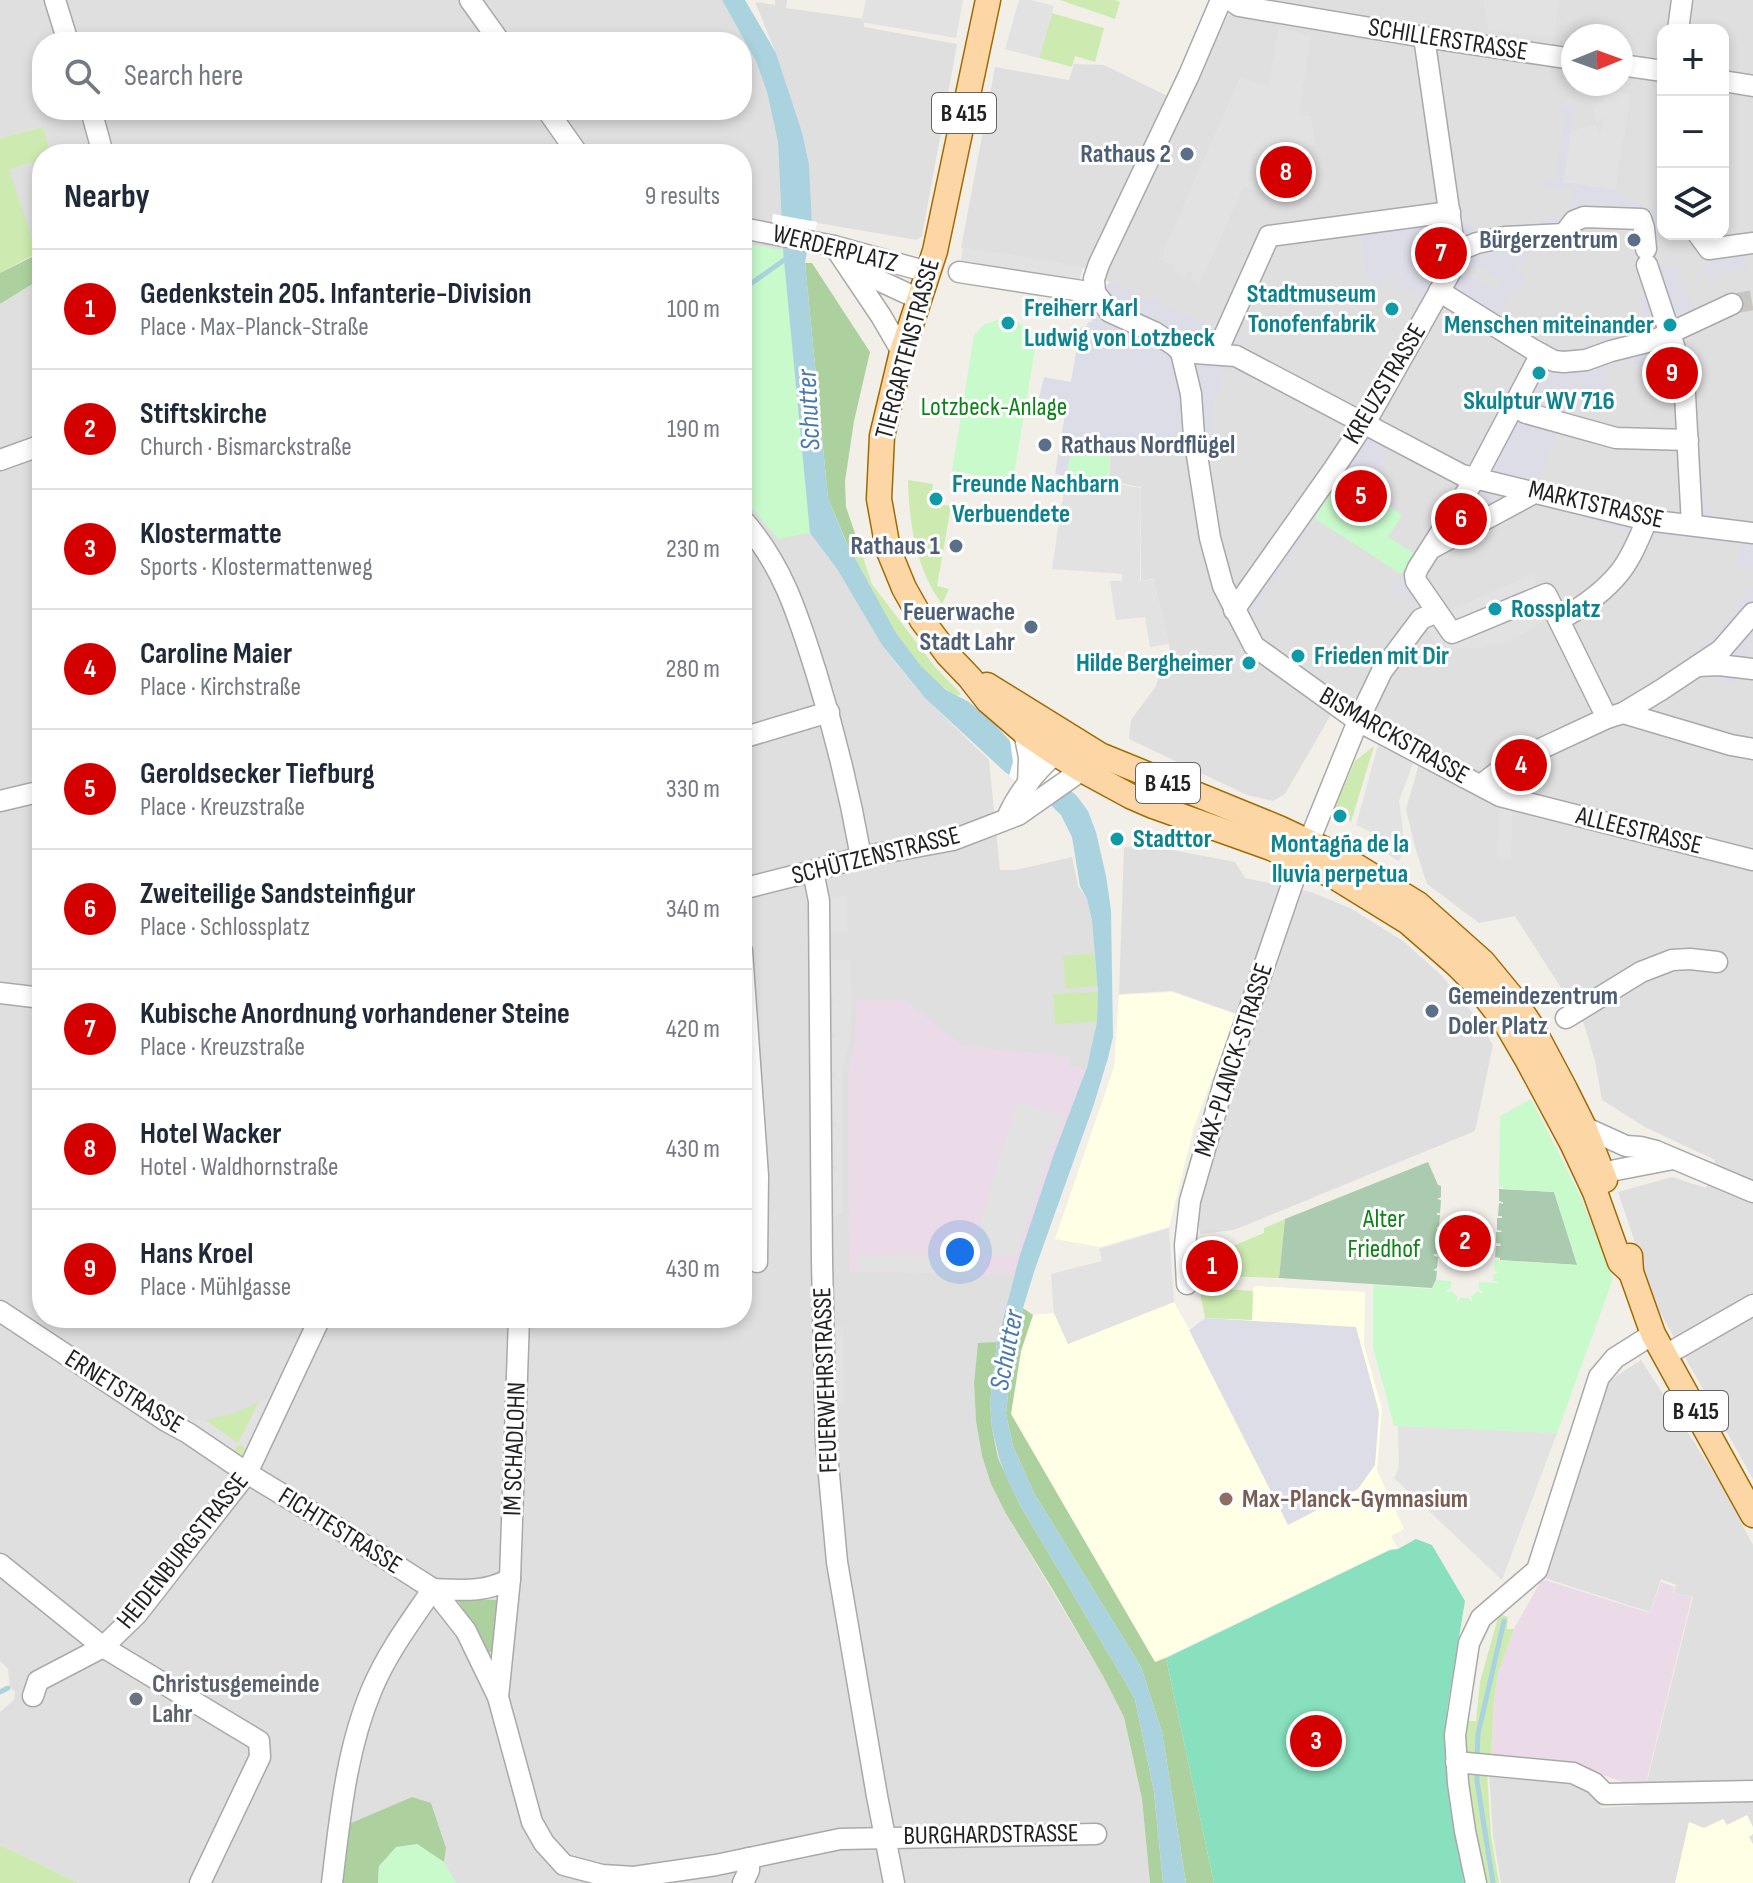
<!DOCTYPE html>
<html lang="en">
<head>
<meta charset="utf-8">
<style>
  :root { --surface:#fff; --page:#f6f6f7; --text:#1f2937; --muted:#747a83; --line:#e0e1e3; --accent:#d40000 }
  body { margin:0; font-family:"Sofia Sans Condensed",sans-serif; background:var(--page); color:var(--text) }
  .controls { position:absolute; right:24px; top:24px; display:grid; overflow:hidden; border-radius:16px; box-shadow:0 4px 12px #0003 }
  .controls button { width:72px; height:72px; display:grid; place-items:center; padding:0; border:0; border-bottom:2px solid var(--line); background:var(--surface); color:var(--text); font:40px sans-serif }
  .compass { position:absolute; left:1561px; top:24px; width:72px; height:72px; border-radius:50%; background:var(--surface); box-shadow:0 4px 12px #0003; rotate:89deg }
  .you { position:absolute; left:960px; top:1252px; width:28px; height:28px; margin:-20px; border:6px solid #fff; border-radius:50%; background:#1a73e8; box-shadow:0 0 0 12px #1a73e833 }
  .badge { display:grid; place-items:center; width:52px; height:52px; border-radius:50%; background:var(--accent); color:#fff; font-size:26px; font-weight:700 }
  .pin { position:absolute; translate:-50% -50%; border:4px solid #fff; box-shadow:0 2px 8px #0006 }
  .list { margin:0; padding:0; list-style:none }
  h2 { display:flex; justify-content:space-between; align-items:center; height:104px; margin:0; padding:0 32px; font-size:34px }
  h2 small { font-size:26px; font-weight:400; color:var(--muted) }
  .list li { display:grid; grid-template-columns:52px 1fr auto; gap:24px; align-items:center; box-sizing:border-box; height:120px; padding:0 32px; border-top:2px solid var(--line) }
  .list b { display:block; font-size:30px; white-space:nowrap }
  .list p { margin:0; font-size:26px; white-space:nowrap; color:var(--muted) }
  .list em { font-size:26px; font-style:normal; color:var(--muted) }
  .icon { flex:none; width:44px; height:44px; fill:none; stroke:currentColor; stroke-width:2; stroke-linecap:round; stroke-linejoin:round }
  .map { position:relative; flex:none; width:1753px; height:1883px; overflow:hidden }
  .search { position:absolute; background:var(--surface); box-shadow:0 4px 12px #0003; left:32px; top:32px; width:720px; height:88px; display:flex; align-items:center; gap:20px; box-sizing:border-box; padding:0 28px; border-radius:32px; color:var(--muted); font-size:30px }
  .panel { position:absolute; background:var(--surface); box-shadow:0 4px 12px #0003; left:32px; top:144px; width:720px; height:1184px; border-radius:32px }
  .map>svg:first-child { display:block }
  .residential { fill:#e0dfdf; fill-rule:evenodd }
  .industrial { fill:#ebdbe8 }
  .education { fill:#ffffe5 }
  .grass { fill:#cdebb0 }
  .forest { fill:#add19e }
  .cemetery { fill:#aacbaf }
  .park { fill:#c8facc }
  .pitch { fill:#88e0be }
  .parking { fill:#e2e2e2 }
  .plaza { fill:#dddde8; fill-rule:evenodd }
  .water { fill:#aad3df }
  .pier { fill:#fff }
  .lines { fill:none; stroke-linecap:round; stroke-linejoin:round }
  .stream { stroke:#aad3df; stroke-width:5 }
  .minor-tunnel { stroke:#c8c6c1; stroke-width:20; stroke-dasharray:20 10; stroke-linecap:butt }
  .minor-casing { stroke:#a9a9a9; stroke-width:23 }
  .major-casing { stroke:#a06b00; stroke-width:27 }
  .minor { stroke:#fff; stroke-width:20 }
  .major { stroke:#fcd6a4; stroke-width:24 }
  .service-dot { fill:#5c6f8a; stroke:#fff; stroke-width:3 }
  .culture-dot { fill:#0f9aa8; stroke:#fff; stroke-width:3 }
  .education-dot { fill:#8d6e63; stroke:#fff; stroke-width:3 }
  .worship-dot { fill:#6b7280; stroke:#fff; stroke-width:3 }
  .labels { text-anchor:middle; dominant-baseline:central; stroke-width:6; stroke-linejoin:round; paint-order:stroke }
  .shield { fill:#fff; stroke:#646464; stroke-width:2 }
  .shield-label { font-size:24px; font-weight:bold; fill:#222 }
  .street-label { font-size:26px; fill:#222; stroke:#fff }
  .service-label { font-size:26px; font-weight:bold; fill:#4e5e75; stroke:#fff; text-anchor:end }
  .culture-label { font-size:26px; font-weight:bold; fill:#0d838f; stroke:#fff; text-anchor:start }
  .park-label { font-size:26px; fill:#0c8416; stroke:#fff }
  .education-label { font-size:26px; font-weight:bold; fill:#785e54; stroke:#fff; text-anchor:start }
  .worship-label { font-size:26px; font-weight:bold; fill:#5b616d; stroke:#fff; text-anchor:start }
  .water-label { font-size:28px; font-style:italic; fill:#4a7aab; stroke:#fff }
</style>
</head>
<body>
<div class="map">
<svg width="1753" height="1883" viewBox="0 0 1753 1883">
  <rect width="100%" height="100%" fill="#f2efe9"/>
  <!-- residential -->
  <g class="residential">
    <path d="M0 0H722L756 61 767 92 778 142 783 250 810 533 837 569 882 645 904 673 925 698 989 760 1000 870H1016L1072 857 1078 886 1087 899 1092 921 1098 992 1097 1022 1093 1048 1019 1258 997 1342 978 1344 974 1383 976 1421 982 1456 991 1484 1005 1512 1103 1676 1124 1717 1142 1799 1150 1883H378L379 1866 342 1883H79L0 1845V1712L14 1700 15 1692 10 1687 8 1669 0 1661V304L42 278V1318H742V154H51L43 127 0 138ZM42 42H742V110H42Z"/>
    <polygon points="775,0 787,0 786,8 864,19 864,27 957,44 922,236 917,240 812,222 809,164 802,132 776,53 755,2 775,5"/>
    <path d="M1255 0H1753V1479L1656 1305 1618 1192 1672 1177 1706 1188 1715 1160 1645 1127 1602 1100 1595 1061 1584 1024 1515 916 1479 923 1427 884 1415 847 1406 809 1425 743 1340 699 1285 794 1273 801 1247 795 1129 739 1131 720 1156 686 1163 660 1170 649 1153 579 1141 581V487L1109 481 1111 440 1212 433 1111 283 1084 268 961 248 995 67 1069 80 1074 64 1104 65 1186 105 1228 14 1248 17ZM1663 30H1723V234H1663ZM1573 36H1621V84H1573Z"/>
    <polygon points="42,159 42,252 37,253 8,170"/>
    <polygon points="1141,844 1235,862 1245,878 1311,892 1350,908 1403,941 1442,976 1478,1019 1493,1045 1475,1131 1234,1230 1200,1234 1197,1215 1210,1151 1256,1021 1172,991 1119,994 1124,848"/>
    <polygon points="1641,1360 1721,1484 1753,1545 1753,1883 1501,1883 1493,1835 1489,1774 1571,1781 1600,1799 1601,1808 1641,1805 1693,1597 1674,1593 1676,1585 1661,1579 1650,1612 1544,1578 1600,1387"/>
  </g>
  <!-- industrial -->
  <g class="industrial">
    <polygon points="857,1000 904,1000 962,1045 1070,1057 1069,1066 1086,1069 1054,1154 1014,1276 1006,1274 849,1272 848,1074 854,1046"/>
    <polygon points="1542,1579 1650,1613 1661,1582 1675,1587 1673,1593 1692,1597 1645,1786 1626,1783 1600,1774 1557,1765 1491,1757 1494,1700 1498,1673 1514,1629"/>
  </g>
  <!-- education -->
  <g class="education">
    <polygon points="1172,992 1236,1014 1194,1127 1169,1227 1100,1247 1055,1239 1114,1067 1119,995"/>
    <polygon points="1256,1286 1365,1292 1364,1345 1382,1409 1377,1470 1404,1529 1391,1536 1398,1549 1389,1550 1155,1662 1011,1414 1021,1351 1033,1315 1054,1313 1068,1344 1174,1302 1189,1329 1205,1318 1252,1320 1253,1288"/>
    <polygon points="1747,1815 1753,1827 1753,1834 1749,1837 1753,1844 1753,1883 1675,1883 1689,1822 1704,1828 1723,1819 1727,1825"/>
  </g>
  <!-- grass -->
  <g class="grass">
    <polygon points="1060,0 1115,0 1120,2 1115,19"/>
    <polygon points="1052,13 1104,28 1095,62 1075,56 1072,67 1039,58"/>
    <polygon points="43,127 51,154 42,154 42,159 9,170 37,253 0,273 0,138"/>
    <path d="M908 480 933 484 930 503 951 506 937 586 949 589 942 604C916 569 909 522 908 480Z"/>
    <path d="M860 548 872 584 935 667 961 694 957 696C911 672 877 603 853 558Z"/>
    <polygon points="1374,746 1351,822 1332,814 1355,761"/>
    <polygon points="1094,953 1098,986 1066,989 1063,956"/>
    <polygon points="1098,992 1097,1022 1055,1024 1053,994"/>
    <polygon points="1285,1219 1279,1278 1195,1275 1194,1255 1216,1253 1264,1233 1264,1228"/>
    <polygon points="1212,1288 1253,1291 1252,1320 1205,1318 1200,1292"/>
    <polygon points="259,1402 239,1443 246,1448 241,1456 237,1455 205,1420 235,1413"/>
    <polygon points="1499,1614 1508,1617 1507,1629 1514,1629 1498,1673 1494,1700 1491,1757 1470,1757 1463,1752 1462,1721 1476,1721 1480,1682"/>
    <polygon points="1465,1770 1487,1772 1491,1835 1499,1883 1482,1883"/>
    <polygon points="0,1845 79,1883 0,1883"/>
  </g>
  <!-- forest -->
  <g class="forest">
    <polygon points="42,252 42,278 0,304 0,273"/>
    <polygon points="805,263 812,263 870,352 854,421 845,481 846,507 860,548 853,558 828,498"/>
    <polygon points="1023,1308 1033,1315 1021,1351 1011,1414 1155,1662 1166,1658 1214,1883 1186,1883 1162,1732 1141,1667 1034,1493 1013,1446 1006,1414 1011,1364"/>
    <polygon points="997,1342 990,1403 992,1428 998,1458 1020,1505 1120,1673 1135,1699 1154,1792 1163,1883 1150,1883 1142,1799 1124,1717 1103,1676 1053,1590 1005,1512 991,1484 982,1456 976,1421 974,1383 978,1343"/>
    <polygon points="457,1599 500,1600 494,1650 488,1653"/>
    <polygon points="412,1797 431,1803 446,1848 444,1862 417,1844 379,1866 378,1883 342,1883 349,1824"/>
  </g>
  <!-- cemetery -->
  <g class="cemetery">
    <polygon points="1428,1162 1438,1185 1441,1186 1441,1197 1437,1199 1441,1200 1440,1213 1437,1213 1437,1215 1440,1215 1439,1226 1436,1228 1439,1229 1438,1240 1435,1242 1438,1243 1438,1254 1434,1254 1434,1256 1438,1257 1437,1268 1433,1270 1437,1271 1436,1280 1432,1288 1279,1278 1285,1219"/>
    <polygon points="1499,1189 1554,1192 1578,1265 1500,1260 1500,1258 1495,1257 1496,1246 1500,1246 1501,1244 1496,1243 1496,1232 1501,1232 1502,1231 1497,1230 1497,1218 1502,1218 1502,1216 1498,1216 1499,1203 1503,1204 1503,1202 1499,1201"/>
  </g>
  <!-- park -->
  <g class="park">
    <polygon points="742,243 783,250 810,533 778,539 742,496"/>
    <path d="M1000 319C1020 321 1026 325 1036 343L1013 481 952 471 974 335 985 324Z"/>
    <polygon points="1074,438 1111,442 1108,482 1066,476"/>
    <polygon points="1341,475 1363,490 1361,497 1364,504 1371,506 1381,501 1402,515 1388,537 1415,554 1401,574 1314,518"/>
    <polygon points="1531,1099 1581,1197 1613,1279 1557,1433 1394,1426 1373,1347 1373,1285 1432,1289 1436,1280 1451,1281 1451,1288 1447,1290 1447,1292 1452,1291 1458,1297 1456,1301 1457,1302 1461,1298 1469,1298 1471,1302 1472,1301 1471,1297 1478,1291 1481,1294 1483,1292 1479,1289 1479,1282 1498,1283 1498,1281 1493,1281 1494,1274 1499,1273 1494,1271 1495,1260 1577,1265 1554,1192 1504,1189 1504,1187 1499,1187 1500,1116"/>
    <polygon points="417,1844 444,1862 456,1883 378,1883 379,1866 396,1847"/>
  </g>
  <!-- pitch -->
  <polygon class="pitch" points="1416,1539 1432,1545 1465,1601 1447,1710 1449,1773 1464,1883 1214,1883 1166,1658 1390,1550 1398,1549"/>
  <!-- parking -->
  <g class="parking">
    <polygon points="866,0 963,0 956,38 861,22"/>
    <polygon points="1019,0 1031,0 1054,6 1039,58 1005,49"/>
    <polygon points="1483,0 1559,0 1554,38 1488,30"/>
    <polygon points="1278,28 1311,36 1299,114 1311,116 1315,145 1251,154 1255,191 1244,186 1200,283 1191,279 1193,273 1187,271 1185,276 1173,271 1175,265 1158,260 1160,256 1163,257 1165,253 1163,252 1240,78 1269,84"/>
    <polygon points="1608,90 1631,94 1615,190 1563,182 1571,131 1595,124 1598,132 1601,133 1603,118 1596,122 1594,107 1607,97"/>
    <polygon points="963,247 1083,267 1077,290 959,272"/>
    <polygon points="1066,476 1141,488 1140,581 1153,580 1169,644 1150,647 1145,617 1116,620 1110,581 1122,581 1122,574 1052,569"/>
    <polygon points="1532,574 1553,615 1508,643 1477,648 1439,649 1424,623"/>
    <polygon points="1378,745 1413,763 1399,801 1403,830 1401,857 1399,861 1371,844 1375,834 1356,825"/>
    <polygon points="1501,796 1513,799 1511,859 1497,858"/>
    <polygon points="846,896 848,933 828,934 826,897"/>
    <polygon points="850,959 852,1000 850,1043 843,1070 843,1213 832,1217 833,1172 837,1171 837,1166 832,1166 832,1128 837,1128 837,1122 831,1121 832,1078 835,1078 836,1073 831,1072 830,1038 835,1038 835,1032 830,1032 830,1005 834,1004 834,999 830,998 829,961"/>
    <polygon points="1017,1102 1063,1116 1015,1257 1006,1256 980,1256 980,1274 857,1271 857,1254 970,1258"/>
    <polygon points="1169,1228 1174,1302 1068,1344 1054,1313 1051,1274 1102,1261 1099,1249"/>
    <polygon points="835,1327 843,1327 844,1403 837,1404"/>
    <polygon points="272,1395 246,1448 238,1444 233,1452 189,1420 205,1420 238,1443 259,1402"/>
    <polygon points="1398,1426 1557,1433 1502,1580 1394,1478 1399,1468"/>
  </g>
  <!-- plaza -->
  <g class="plaza">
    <path d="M1562 105 1574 106 1563 182 1615 190 1619 196 1642 205 1651 211 1653 200 1663 202V234H1665H1658V249L1637 250 1636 227H1594L1592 241 1585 242V252H1571L1570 248H1532L1516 270 1525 277 1496 318 1540 346 1583 351 1585 344H1601L1600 333 1614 332V337L1642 335 1644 278H1640V265H1676L1680 273 1677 276 1698 312 1722 297 1729 295 1734 314 1725 319 1679 334 1683 350H1687L1691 361 1704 498 1706 505 1718 520 1753 523V571L1736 560 1743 544 1628 532 1527 499 1444 550 1425 575 1443 598 1419 610 1398 590 1396 592 1391 589 1415 554 1457 482 1394 451 1391 455 1388 453 1370 485 1365 487 1343 472 1300 542 1250 616 1238 591V574L1248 577 1284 526 1281 525 1348 429 1307 405 1237 371 1236 372 1231 368 1224 372V378L1222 379 1211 414 1214 434 1151 442V440L1111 442 1074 438 1066 476 1055 474 1067 403 1039 398 1044 377 1071 382 1080 328 1087 326 1088 322H1092L1091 315H1087L1083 311 1085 301 1095 293 1111 282 1218 329 1260 228 1371 213 1435 201 1461 199 1463 222H1470L1477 234 1504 226 1541 224 1542 217 1568 220 1572 189 1546 187 1545 184 1546 180 1554 181 1565 114 1560 112ZM1361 235 1367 279 1380 286 1391 269 1401 275 1396 284 1424 299 1360 412 1242 352 1236 332 1276 248ZM1471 263 1502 280 1497 290 1466 274ZM1440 307 1477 330 1526 358 1468 464 1377 421ZM1610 360 1631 362V364L1669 367 1670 380 1673 381 1674 407 1679 408 1686 515 1646 512 1540 483 1571 385 1606 395Z"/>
    <polygon points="1723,231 1737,240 1749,269 1720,274 1721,278 1712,282 1705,270 1712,266 1694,235 1684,236 1683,234 1723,234"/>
    <polygon points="1753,586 1753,635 1746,659 1734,685 1700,675 1690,656 1709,640 1733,615"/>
    <polygon points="1205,1318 1356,1327 1379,1412 1375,1465 1358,1489 1288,1525 1189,1330"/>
  </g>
  <!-- water -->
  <polygon class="water" points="722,0 745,0 776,53 802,132 809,164 812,222 805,263 828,498 846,542 896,633 921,666 946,690 969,702 992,721 1016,748 1076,795 1088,811 1096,832 1106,876 1111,910 1113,1037 1108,1058 1094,1104 1035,1269 1023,1308 1011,1364 1006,1414 1013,1446 1034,1493 1141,1667 1162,1732 1186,1883 1163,1883 1154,1792 1135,1699 1120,1673 1020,1505 1007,1479 999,1458 992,1428 990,1403 997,1342 1019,1258 1054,1154 1087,1067 1097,1022 1098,992 1092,921 1087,899 1080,886 1072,837 1061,815 1050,804 1005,772 925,698 882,645 837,569 810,533 783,250 778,142 767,92 756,61"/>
  <!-- pier -->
  <g class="pier">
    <polygon points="773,214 817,222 811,253 768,245"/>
    <polygon points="1014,735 1027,743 1080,784 1045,803 1009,776 1013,762 1010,740"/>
  </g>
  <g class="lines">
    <!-- stream -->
    <g class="stream">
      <polyline points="742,290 787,258"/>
      <polyline points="0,1692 8,1688"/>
      <polyline points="1477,1760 1478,1734 1504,1621"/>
      <polyline points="1477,1770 1477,1781 1493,1883"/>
    </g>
    <!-- minor-tunnel -->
    <polyline class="minor-tunnel" points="1732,304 1753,300"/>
    <!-- minor casing -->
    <g class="minor-casing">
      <g id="minor">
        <polyline points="55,0 68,42"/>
        <polyline points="470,0 500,42"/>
        <polyline points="1230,0 1239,6 1424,37 1573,59"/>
        <polyline points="1678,30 1682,0"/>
        <polyline points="1621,65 1663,71"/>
        <polyline points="1723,81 1753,86"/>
        <polyline points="91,110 103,154"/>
        <polyline points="547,110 578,154"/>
        <polyline points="742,228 834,246 928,272"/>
        <polyline points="1698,234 1709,249 1753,243"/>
        <polyline points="834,246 881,316 902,352"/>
        <polyline points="1455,252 1477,243 1505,237 1564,234 1574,221 1584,217 1641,219 1644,228 1646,249"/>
        <polyline points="850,258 880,281 919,299"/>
        <polyline points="1647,265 1684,376 1692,525"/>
        <polyline points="959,272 1095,293 1110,312 1154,332 1174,345 1181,352 1191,394 1194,436 1210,538 1223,586 1254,646 1358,721 1500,796 1753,860"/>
        <polyline points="1439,291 1532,349 1554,361 1564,362 1586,360 1611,351 1655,340 1732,304"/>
        <polyline points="1095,293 1094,279 1099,264 1189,75 1221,0"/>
        <polyline points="1181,352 1236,356 1462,475 1647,520 1753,533"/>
        <polyline points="1216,354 1269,236 1450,212"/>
        <polyline points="1541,354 1476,477 1418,568 1415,575 1416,581 1452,633 1546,594 1607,718"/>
        <polyline points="1514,406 1526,413 1616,438 1688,440"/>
        <polyline points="0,460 42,445"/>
        <path d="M742 519C783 565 798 615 816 672 835 733 850 795 861 857"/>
        <polyline points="1434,547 1536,492"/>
        <polyline points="1234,610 1333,470 1369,416 1451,271 1455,252 1424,37"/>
        <path d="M1559 620C1581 608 1604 592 1620 572 1632 557 1639 538 1647 520"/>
        <polyline points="1697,666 1719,665 1753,669"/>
        <polyline points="1623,713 1731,745 1753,749"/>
        <polyline points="1024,732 1029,757 1028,784"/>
        <polyline points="742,738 829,712"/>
        <polyline points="1481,785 1508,764 1607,718 1623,713 1661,690 1721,650 1753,613"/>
        <polyline points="0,801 42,791"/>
        <path d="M1007 818C1018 792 1044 759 1068 746"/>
        <polyline points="813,871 819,901 822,1261 826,1442 837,1562 877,1796 894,1883"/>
        <polyline points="742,889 813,871 861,857 953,840 1018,815 1082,770"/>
        <polyline points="742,951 758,1176 757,1262"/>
        <polyline points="0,993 42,998"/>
        <polyline points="1566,1018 1641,972 1672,960 1690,959 1717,962"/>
        <polyline points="1584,1127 1626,1146 1640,1147 1656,1151 1753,1192"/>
        <polyline points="1590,1175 1673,1159"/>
        <polyline points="1187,1284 1185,1245 1190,1201 1224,1083 1295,876 1358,721 1382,671 1421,619 1437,612"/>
        <polyline points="0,1311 166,1421 188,1433 247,1473 336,1527 433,1589 466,1631 498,1697 532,1822 544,1843 564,1865 602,1875 634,1877 716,1865 840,1839 1096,1834"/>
        <polyline points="1664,1356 1753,1305"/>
        <polyline points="0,1564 103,1647 259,1741 260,1757 200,1883"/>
        <polyline points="510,1579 519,1318"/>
        <polyline points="33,1696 38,1681 103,1647 137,1614 247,1473 320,1318"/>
        <polyline points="1456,1762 1573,1773 1594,1783 1605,1794 1753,1791"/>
        <path d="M332 1883C340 1818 346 1750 372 1689 387 1653 411 1621 433 1589 462 1590 484 1593 510 1579L498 1697"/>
        <polyline points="743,1883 749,1870 749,1858"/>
        <polyline points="1476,1883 1465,1831 1458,1783 1455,1735 1469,1643 1481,1618 1537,1570 1599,1377 1615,1358 1653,1334"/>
      </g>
    </g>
    <!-- major casing -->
    <g class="major-casing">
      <g id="major">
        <polyline points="988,0 935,251 902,352 882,436 879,499 888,549 904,588 922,620 948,655 970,678 988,701 1024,732 1055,753 1082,770 1130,796 1153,806 1271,848 1335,877 1408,922 1456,964 1473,981 1507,1025 1528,1061 1572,1143 1595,1192 1620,1262 1631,1272"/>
        <polyline points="987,685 1100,755 1279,828 1343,858 1418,904 1483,962 1511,996 1532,1027 1565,1089 1584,1127 1605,1180"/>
        <polyline points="1630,1256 1631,1272 1653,1334 1753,1515"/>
      </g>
    </g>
    <!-- minor -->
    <use href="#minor" class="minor"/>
    <!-- major -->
    <use href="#major" class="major"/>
  </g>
  <!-- markers -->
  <g class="service-dot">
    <circle cx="1187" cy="154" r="8"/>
    <circle cx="1634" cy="240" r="8"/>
    <circle cx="1045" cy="445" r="8"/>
    <circle cx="956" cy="546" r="8"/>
    <circle cx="1031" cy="627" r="8"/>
    <circle cx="1432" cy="1011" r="8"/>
  </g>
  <g class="culture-dot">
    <circle cx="1392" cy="309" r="8"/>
    <circle cx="1008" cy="323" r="8"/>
    <circle cx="1670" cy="325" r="8"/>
    <circle cx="1539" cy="373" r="8"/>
    <circle cx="936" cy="499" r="8"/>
    <circle cx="1495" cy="609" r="8"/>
    <circle cx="1298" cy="656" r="8"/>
    <circle cx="1249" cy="663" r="8"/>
    <circle cx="1340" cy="816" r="8"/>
    <circle cx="1117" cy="839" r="8"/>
  </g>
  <circle class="education-dot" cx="1226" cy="1499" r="8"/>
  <circle class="worship-dot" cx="136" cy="1699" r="8"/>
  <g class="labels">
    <!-- shield labels -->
    <g class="shield">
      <rect x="932" y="93" width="64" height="40" rx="6"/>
      <rect x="1136" y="763" width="64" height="40" rx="6"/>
      <rect x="1664" y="1391" width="64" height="40" rx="6"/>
    </g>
    <g class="shield-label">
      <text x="964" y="113">B 415</text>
      <text x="1168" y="783">B 415</text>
      <text x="1696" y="1411">B 415</text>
    </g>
    <!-- street labels -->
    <g class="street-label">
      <text transform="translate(1448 40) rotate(9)">SCHILLERSTRASSE</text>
      <text transform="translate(835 249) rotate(14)">WERDERPLATZ</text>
      <text transform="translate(908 349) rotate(-75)">TIERGARTENSTRASSE</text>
      <text transform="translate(1385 384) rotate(-59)">KREUZSTRASSE</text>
      <text transform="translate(1596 505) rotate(13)">MARKTSTRASSE</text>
      <text transform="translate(1394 736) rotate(30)">BISMARCKSTRASSE</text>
      <text transform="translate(1639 831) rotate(14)">ALLEESTRASSE</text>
      <text transform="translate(876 856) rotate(-14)">SCHÜTZENSTRASSE</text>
      <text transform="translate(1234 1060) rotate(-72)">MAX-PLANCK-STRASSE</text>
      <text transform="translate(826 1380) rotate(-92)">FEUERWEHRSTRASSE</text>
      <text transform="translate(124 1392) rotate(32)">ERNETSTRASSE</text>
      <text transform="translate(515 1449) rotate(-88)">IM SCHADLOHN</text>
      <text transform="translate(340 1531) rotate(32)">FICHTESTRASSE</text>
      <text transform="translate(183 1551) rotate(-51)">HEIDENBURGSTRASSE</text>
      <text transform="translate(991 1835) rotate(-1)">BURGHARDSTRASSE</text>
    </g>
    <!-- service labels -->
    <g class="service-label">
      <text x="1171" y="154">Rathaus 2</text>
      <text x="1618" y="240">Bürgerzentrum</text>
      <text x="1061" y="445" text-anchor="start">Rathaus Nordflügel</text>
      <text x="940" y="546">Rathaus 1</text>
      <text x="1015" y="612">Feuerwache<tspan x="1015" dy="30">Stadt Lahr</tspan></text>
      <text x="1448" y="996" text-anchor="start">Gemeindezentrum<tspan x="1448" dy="30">Doler Platz</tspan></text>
    </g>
    <!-- culture labels -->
    <g class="culture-label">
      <text x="1376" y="294" text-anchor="end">Stadtmuseum<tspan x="1376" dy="30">Tonofenfabrik</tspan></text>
      <text x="1024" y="308">Freiherr Karl<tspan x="1024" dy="30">Ludwig von Lotzbeck</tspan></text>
      <text x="1654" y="325" text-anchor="end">Menschen miteinander</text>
      <text x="1539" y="401" text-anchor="middle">Skulptur WV 716</text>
      <text x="952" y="484">Freunde Nachbarn<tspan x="952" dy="30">Verbuendete</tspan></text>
      <text x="1511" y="609">Rossplatz</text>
      <text x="1314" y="656">Frieden mit Dir</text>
      <text x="1233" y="663" text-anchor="end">Hilde Bergheimer</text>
      <text x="1133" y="839">Stadttor</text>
      <text x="1340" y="844" text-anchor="middle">Montagña de la<tspan x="1340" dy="30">lluvia perpetua</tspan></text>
    </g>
    <!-- park labels -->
    <g class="park-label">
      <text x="994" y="407">Lotzbeck-Anlage</text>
      <text x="1384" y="1219">Alter<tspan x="1384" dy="30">Friedhof</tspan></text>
    </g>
    <!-- education labels -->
    <g class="education-label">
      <text x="1242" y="1499">Max-Planck-Gymnasium</text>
    </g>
    <!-- worship labels -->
    <g class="worship-label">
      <text x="152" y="1684">Christusgemeinde<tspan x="152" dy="30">Lahr</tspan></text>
    </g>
    <!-- water labels -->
    <g class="water-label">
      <text transform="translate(809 410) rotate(-93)">Schutter</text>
      <text transform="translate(1007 1350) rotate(-79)">Schutter</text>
    </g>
  </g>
</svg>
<div class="controls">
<button>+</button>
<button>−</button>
<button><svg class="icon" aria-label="layers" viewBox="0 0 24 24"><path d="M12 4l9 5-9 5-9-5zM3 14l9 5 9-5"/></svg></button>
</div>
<svg class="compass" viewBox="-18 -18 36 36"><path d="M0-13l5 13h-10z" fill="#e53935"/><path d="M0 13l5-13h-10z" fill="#747a83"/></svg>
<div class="you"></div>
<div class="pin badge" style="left:1212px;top:1266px">1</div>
<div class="pin badge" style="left:1465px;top:1241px">2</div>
<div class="pin badge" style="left:1316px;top:1741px">3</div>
<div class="pin badge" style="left:1521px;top:765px">4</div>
<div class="pin badge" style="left:1361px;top:496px">5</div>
<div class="pin badge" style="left:1461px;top:519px">6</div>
<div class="pin badge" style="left:1441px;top:253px">7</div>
<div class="pin badge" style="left:1286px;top:172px">8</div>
<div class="pin badge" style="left:1672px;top:373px">9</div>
<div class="search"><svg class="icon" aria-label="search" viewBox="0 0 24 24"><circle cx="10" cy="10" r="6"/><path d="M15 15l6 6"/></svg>Search here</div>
<section class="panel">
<h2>Nearby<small>9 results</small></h2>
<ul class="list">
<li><span class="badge">1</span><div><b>Gedenkstein 205. Infanterie-Division</b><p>Place · Max-Planck-Straße</p></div><em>100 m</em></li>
<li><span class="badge">2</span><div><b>Stiftskirche</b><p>Church · Bismarckstraße</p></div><em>190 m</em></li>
<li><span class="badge">3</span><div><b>Klostermatte</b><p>Sports · Klostermattenweg</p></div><em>230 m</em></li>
<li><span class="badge">4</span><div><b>Caroline Maier</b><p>Place · Kirchstraße</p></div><em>280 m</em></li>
<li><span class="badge">5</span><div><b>Geroldsecker Tiefburg</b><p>Place · Kreuzstraße</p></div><em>330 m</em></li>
<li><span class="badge">6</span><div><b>Zweiteilige Sandsteinfigur</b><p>Place · Schlossplatz</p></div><em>340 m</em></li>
<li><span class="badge">7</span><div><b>Kubische Anordnung vorhandener Steine</b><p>Place · Kreuzstraße</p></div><em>420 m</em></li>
<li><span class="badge">8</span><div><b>Hotel Wacker</b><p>Hotel · Waldhornstraße</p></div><em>430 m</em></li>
<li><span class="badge">9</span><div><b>Hans Kroel</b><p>Place · Mühlgasse</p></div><em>430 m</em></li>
</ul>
</section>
</div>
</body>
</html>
